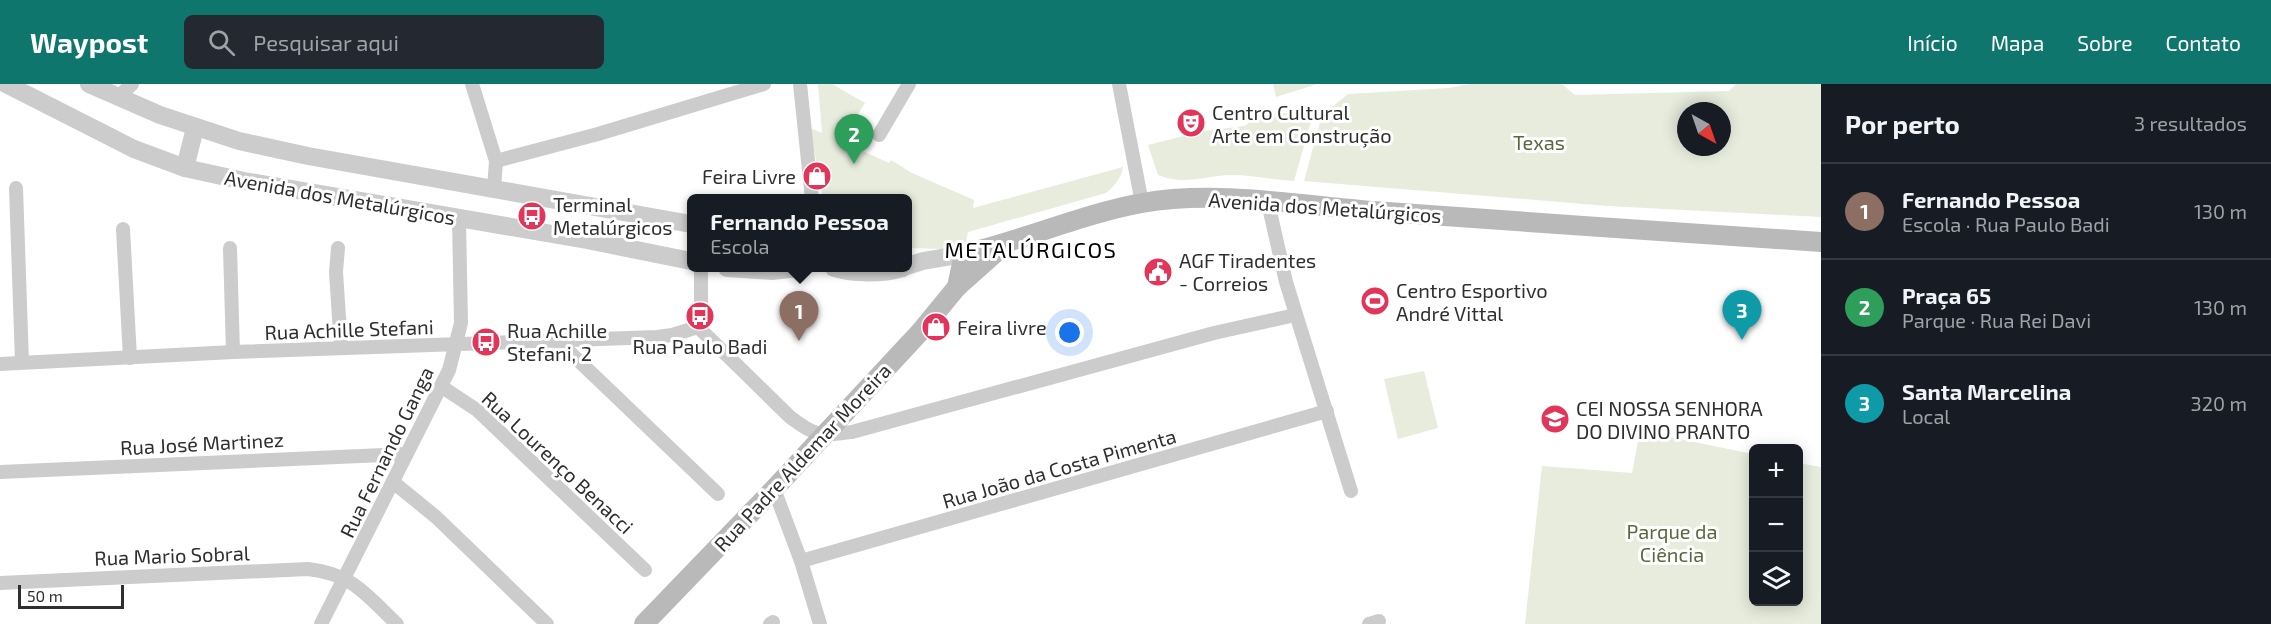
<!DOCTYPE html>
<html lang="pt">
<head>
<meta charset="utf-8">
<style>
  :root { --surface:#171b24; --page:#242831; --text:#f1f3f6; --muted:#9ea1a6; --line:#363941; --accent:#0f766e }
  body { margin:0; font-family:"Exo 2",sans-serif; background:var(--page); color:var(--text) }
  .controls { position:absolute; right:18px; bottom:18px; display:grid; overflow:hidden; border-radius:9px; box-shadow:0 3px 15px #0003 }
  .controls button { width:54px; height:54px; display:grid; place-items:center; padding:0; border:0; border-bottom:2px solid var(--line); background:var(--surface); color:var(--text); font:30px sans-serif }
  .compass { position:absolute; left:1677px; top:18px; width:54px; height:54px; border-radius:50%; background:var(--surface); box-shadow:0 3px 15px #0003; rotate:140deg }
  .scale { position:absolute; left:18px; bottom:15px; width:106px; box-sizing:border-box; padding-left:6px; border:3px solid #2f2f2f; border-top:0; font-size:16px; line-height:21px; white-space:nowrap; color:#2f2f2f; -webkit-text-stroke:4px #fff; paint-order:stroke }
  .you { position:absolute; left:1070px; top:249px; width:21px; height:21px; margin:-15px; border:4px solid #fff; border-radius:50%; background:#1a73e8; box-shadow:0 0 0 9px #1a73e833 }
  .badge { display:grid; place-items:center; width:39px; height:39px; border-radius:50%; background:var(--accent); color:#fff; font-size:20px; font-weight:700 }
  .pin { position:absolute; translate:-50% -50px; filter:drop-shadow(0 2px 3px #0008) }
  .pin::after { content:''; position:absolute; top:32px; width:21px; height:18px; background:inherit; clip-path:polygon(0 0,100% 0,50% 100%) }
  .popup { position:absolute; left:687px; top:110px; width:225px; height:78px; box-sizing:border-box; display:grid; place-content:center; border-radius:9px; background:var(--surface); filter:drop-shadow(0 2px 4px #0005); font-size:20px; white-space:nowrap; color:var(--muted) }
  .popup b { font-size:22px; color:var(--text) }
  .popup::after { content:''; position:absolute; left:50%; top:100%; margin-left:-12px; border:12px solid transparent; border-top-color:var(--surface) }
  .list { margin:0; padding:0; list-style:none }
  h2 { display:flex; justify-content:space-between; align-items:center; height:78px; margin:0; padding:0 24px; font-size:26px }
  h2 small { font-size:20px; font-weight:400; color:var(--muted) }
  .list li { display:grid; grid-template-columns:39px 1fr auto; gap:18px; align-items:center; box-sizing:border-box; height:96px; padding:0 24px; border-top:2px solid var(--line) }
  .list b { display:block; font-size:22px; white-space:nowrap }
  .list p { margin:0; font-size:20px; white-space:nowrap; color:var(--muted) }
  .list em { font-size:20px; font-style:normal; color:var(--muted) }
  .icon { flex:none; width:33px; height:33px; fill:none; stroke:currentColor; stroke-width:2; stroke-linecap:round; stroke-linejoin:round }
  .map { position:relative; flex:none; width:1821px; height:540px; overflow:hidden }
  header { display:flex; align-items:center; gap:36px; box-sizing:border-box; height:84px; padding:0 30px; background:var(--accent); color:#fff }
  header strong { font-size:28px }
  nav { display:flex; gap:33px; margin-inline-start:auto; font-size:21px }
  .search { width:420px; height:54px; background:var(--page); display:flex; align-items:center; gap:15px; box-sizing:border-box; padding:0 21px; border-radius:9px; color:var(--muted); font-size:22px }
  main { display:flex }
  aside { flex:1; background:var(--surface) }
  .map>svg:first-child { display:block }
  .green { fill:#e7ecdd; fill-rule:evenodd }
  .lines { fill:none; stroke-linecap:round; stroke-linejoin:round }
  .minor { stroke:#ccc; stroke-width:14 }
  .tertiary { stroke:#ccc; stroke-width:18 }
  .secondary { stroke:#b9b9b9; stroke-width:20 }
  .labels { text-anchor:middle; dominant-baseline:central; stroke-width:6; stroke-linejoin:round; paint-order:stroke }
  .poi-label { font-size:20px; fill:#2f2f2f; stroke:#fff; text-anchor:start }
  .park-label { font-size:20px; fill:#58693d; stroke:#fff }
  .street-label { font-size:20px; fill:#2f2f2f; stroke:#fff }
  .quarter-label { font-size:22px; letter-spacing:1.5px; fill:#000; stroke:#fff }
</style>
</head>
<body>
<header>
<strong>Waypost</strong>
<div class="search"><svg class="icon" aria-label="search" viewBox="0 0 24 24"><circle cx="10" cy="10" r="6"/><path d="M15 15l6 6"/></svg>Pesquisar aqui</div>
<nav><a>Início</a><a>Mapa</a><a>Sobre</a><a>Contato</a></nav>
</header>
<main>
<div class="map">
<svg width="1821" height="540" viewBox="0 0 1821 540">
  <rect width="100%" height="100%" fill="#fff"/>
  <!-- green -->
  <g class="green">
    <path d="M818 0H832L865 19 848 46 845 59 889 79 891 76 912 89 974 116 973 124 1123 83C1121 94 1115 102 1106 109L968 148 965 162 944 165 907 164V115L823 114 810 44 822 49Z"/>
    <polygon points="1273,0 1317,0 1276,13"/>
    <path d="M1469 0H1562L1575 11 1729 7 1736 0H1821V133L1608 122 1304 97 1322 31 1348 10 1449 4ZM1686 27H1722V63H1686Z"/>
    <path d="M1314 27 1294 97C1273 96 1247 90 1228 91 1203 93 1181 101 1158 91L1148 61 1203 47 1245 42 1258 31Z"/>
    <polygon points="1424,287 1438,344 1398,355 1384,295"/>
    <polygon points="1640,347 1753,370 1754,518 1798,518 1799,379 1821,383 1821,540 1525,540 1542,382 1632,389"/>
  </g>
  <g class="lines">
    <!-- minor -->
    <g class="minor">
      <polyline points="472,0 496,77 494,105"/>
      <polyline points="800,0 812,115"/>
      <polyline points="1119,0 1142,119"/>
      <polyline points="118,13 132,0"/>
      <polyline points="879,51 909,0"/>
      <polyline points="496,77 598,50 764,0"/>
      <polyline points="16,104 22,278"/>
      <polyline points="1268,119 1286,198 1351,407"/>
      <polyline points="123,145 130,274"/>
      <polyline points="230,164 233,268"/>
      <polyline points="338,164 336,188 341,264"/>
      <path d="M698 243 790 333C816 353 821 352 852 348L1214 249 1295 231"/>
      <polyline points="698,243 701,220 701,184"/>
      <polyline points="558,257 718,410"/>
      <polyline points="0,280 233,268 657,253 672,251 698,243"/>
      <polyline points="442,303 477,326 645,486"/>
      <polyline points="0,388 406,370"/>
      <polyline points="393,398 436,433 547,540"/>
      <polyline points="774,405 801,477 820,540"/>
      <polyline points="801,477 1327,327"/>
      <path d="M0 499 308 485C353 490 366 511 397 540"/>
      <polyline points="321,540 449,286 461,239 459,135"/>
      <polyline points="770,540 773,538"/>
      <polyline points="1369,540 1379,537"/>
    </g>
    <!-- tertiary -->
    <g class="tertiary">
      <polyline points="6,0 134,65 185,84 244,97 587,156 691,177"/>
      <polyline points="89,0 160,31 239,57 308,72 691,140"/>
      <polyline points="185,84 195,44"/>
      <polyline points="907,182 923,177 964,170"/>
      <polyline points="727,184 772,187 798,184"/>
      <path d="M834 184C854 190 882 190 903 184"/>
    </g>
    <!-- secondary -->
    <g class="secondary">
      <path d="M957 203 964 170C1024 156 1082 130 1142 119 1215 106 1299 121 1373 127 1522 137 1672 149 1821 158"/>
      <polyline points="644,540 774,405 921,247 957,203 1003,162"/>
    </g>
  </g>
  <!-- icons -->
  <defs>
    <g id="theatre-disc" transform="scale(1.5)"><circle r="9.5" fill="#e13559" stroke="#fff"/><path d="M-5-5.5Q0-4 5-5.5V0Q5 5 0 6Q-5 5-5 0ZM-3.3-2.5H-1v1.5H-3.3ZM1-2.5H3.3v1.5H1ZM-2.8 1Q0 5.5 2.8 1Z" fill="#fff"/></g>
    <g id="shop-disc" transform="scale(1.5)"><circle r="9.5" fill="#e13559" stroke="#fff"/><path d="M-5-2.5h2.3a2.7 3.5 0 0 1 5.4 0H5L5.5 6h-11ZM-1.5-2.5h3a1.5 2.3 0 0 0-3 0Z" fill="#fff"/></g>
    <g id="bus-disc" transform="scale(1.5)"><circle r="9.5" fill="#e13559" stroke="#fff"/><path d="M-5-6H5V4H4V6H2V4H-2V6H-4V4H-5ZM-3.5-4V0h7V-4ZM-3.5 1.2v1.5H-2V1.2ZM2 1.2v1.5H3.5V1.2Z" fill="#fff"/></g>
    <g id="civic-disc" transform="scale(1.5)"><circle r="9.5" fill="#e13559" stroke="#fff"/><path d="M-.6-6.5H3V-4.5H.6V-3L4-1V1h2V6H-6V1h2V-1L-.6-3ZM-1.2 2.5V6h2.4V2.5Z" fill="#fff"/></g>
    <g id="stadium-disc" transform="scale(1.5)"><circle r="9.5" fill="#e13559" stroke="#fff"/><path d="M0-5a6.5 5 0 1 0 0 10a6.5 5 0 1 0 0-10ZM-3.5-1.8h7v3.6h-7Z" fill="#fff"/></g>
    <g id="school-disc" transform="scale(1.5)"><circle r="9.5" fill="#e13559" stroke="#fff"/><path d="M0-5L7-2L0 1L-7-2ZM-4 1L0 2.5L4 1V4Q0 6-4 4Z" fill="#fff"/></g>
  </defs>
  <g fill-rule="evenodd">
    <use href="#theatre-disc" x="1191" y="39"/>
    <use href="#shop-disc" x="817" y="92"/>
    <use href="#bus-disc" x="532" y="132"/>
    <use href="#civic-disc" x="1158" y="188"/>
    <use href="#stadium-disc" x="1375" y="217"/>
    <use href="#bus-disc" x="700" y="232"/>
    <use href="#shop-disc" x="936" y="243"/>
    <use href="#bus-disc" x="486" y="258"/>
    <use href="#school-disc" x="1555" y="335"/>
  </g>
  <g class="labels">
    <!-- poi labels -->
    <g class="poi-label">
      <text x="1212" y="28">Centro Cultural<tspan x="1212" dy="23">Arte em Construção</tspan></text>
      <text x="796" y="92" text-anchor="end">Feira Livre</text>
      <text x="553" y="120">Terminal<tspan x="553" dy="23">Metalúrgicos</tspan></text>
      <text x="1179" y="176">AGF Tiradentes<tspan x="1179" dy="23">- Correios</tspan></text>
      <text x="1396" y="206">Centro Esportivo<tspan x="1396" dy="23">André Vittal</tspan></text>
      <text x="957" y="243">Feira livre</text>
      <text x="507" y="246">Rua Achille<tspan x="507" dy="23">Stefani, 2</tspan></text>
      <text x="700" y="262" text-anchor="middle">Rua Paulo Badi</text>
      <text x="1576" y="324">CEI NOSSA SENHORA<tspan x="1576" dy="23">DO DIVINO PRANTO</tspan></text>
    </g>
    <!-- park labels -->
    <g class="park-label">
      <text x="1539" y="58">Texas</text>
      <text x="1672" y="447">Parque da<tspan x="1672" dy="23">Ciência</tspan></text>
    </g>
    <!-- street labels -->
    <g class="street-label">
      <text transform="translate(340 113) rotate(10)">Avenida dos Metalúrgicos</text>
      <text transform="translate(1325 123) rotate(4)">Avenida dos Metalúrgicos</text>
      <text transform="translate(349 245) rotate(-2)">Rua Achille Stefani</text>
      <text transform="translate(202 359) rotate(-3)">Rua José Martinez</text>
      <text transform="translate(386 368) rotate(-64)">Rua Fernando Ganga</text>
      <text transform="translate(802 373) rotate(-47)">Rua Padre Aldemar Moreira</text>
      <text transform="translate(558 378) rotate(43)">Rua Lourenço Benacci</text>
      <text transform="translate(1059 384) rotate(-16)">Rua João da Costa Pimenta</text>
      <text transform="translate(172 471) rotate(-2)">Rua Mario Sobral</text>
    </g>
    <!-- quarter labels -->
    <g class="quarter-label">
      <text x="1031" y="165">METALÚRGICOS</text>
    </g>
  </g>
</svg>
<div class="controls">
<button>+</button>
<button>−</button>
<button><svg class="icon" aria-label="layers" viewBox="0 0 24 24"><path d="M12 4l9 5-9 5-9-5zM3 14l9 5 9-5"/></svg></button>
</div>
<svg class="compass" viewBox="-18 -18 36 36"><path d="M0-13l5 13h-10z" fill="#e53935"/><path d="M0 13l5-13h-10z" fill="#9ea1a6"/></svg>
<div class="scale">50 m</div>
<div class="you"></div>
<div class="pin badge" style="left:799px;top:257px;background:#8d6e63">1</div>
<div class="popup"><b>Fernando Pessoa</b>Escola</div>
<div class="pin badge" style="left:854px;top:80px;background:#2e9e5b">2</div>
<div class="pin badge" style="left:1742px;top:256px;background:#0f9aa8">3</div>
</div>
<aside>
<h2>Por perto<small>3 resultados</small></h2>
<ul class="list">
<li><span class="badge" style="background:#8d6e63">1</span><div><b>Fernando Pessoa</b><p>Escola · Rua Paulo Badi</p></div><em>130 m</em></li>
<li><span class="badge" style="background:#2e9e5b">2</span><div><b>Praça 65</b><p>Parque · Rua Rei Davi</p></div><em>130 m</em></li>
<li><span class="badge" style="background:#0f9aa8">3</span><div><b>Santa Marcelina</b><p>Local</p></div><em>320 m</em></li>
</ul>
</aside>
</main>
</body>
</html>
